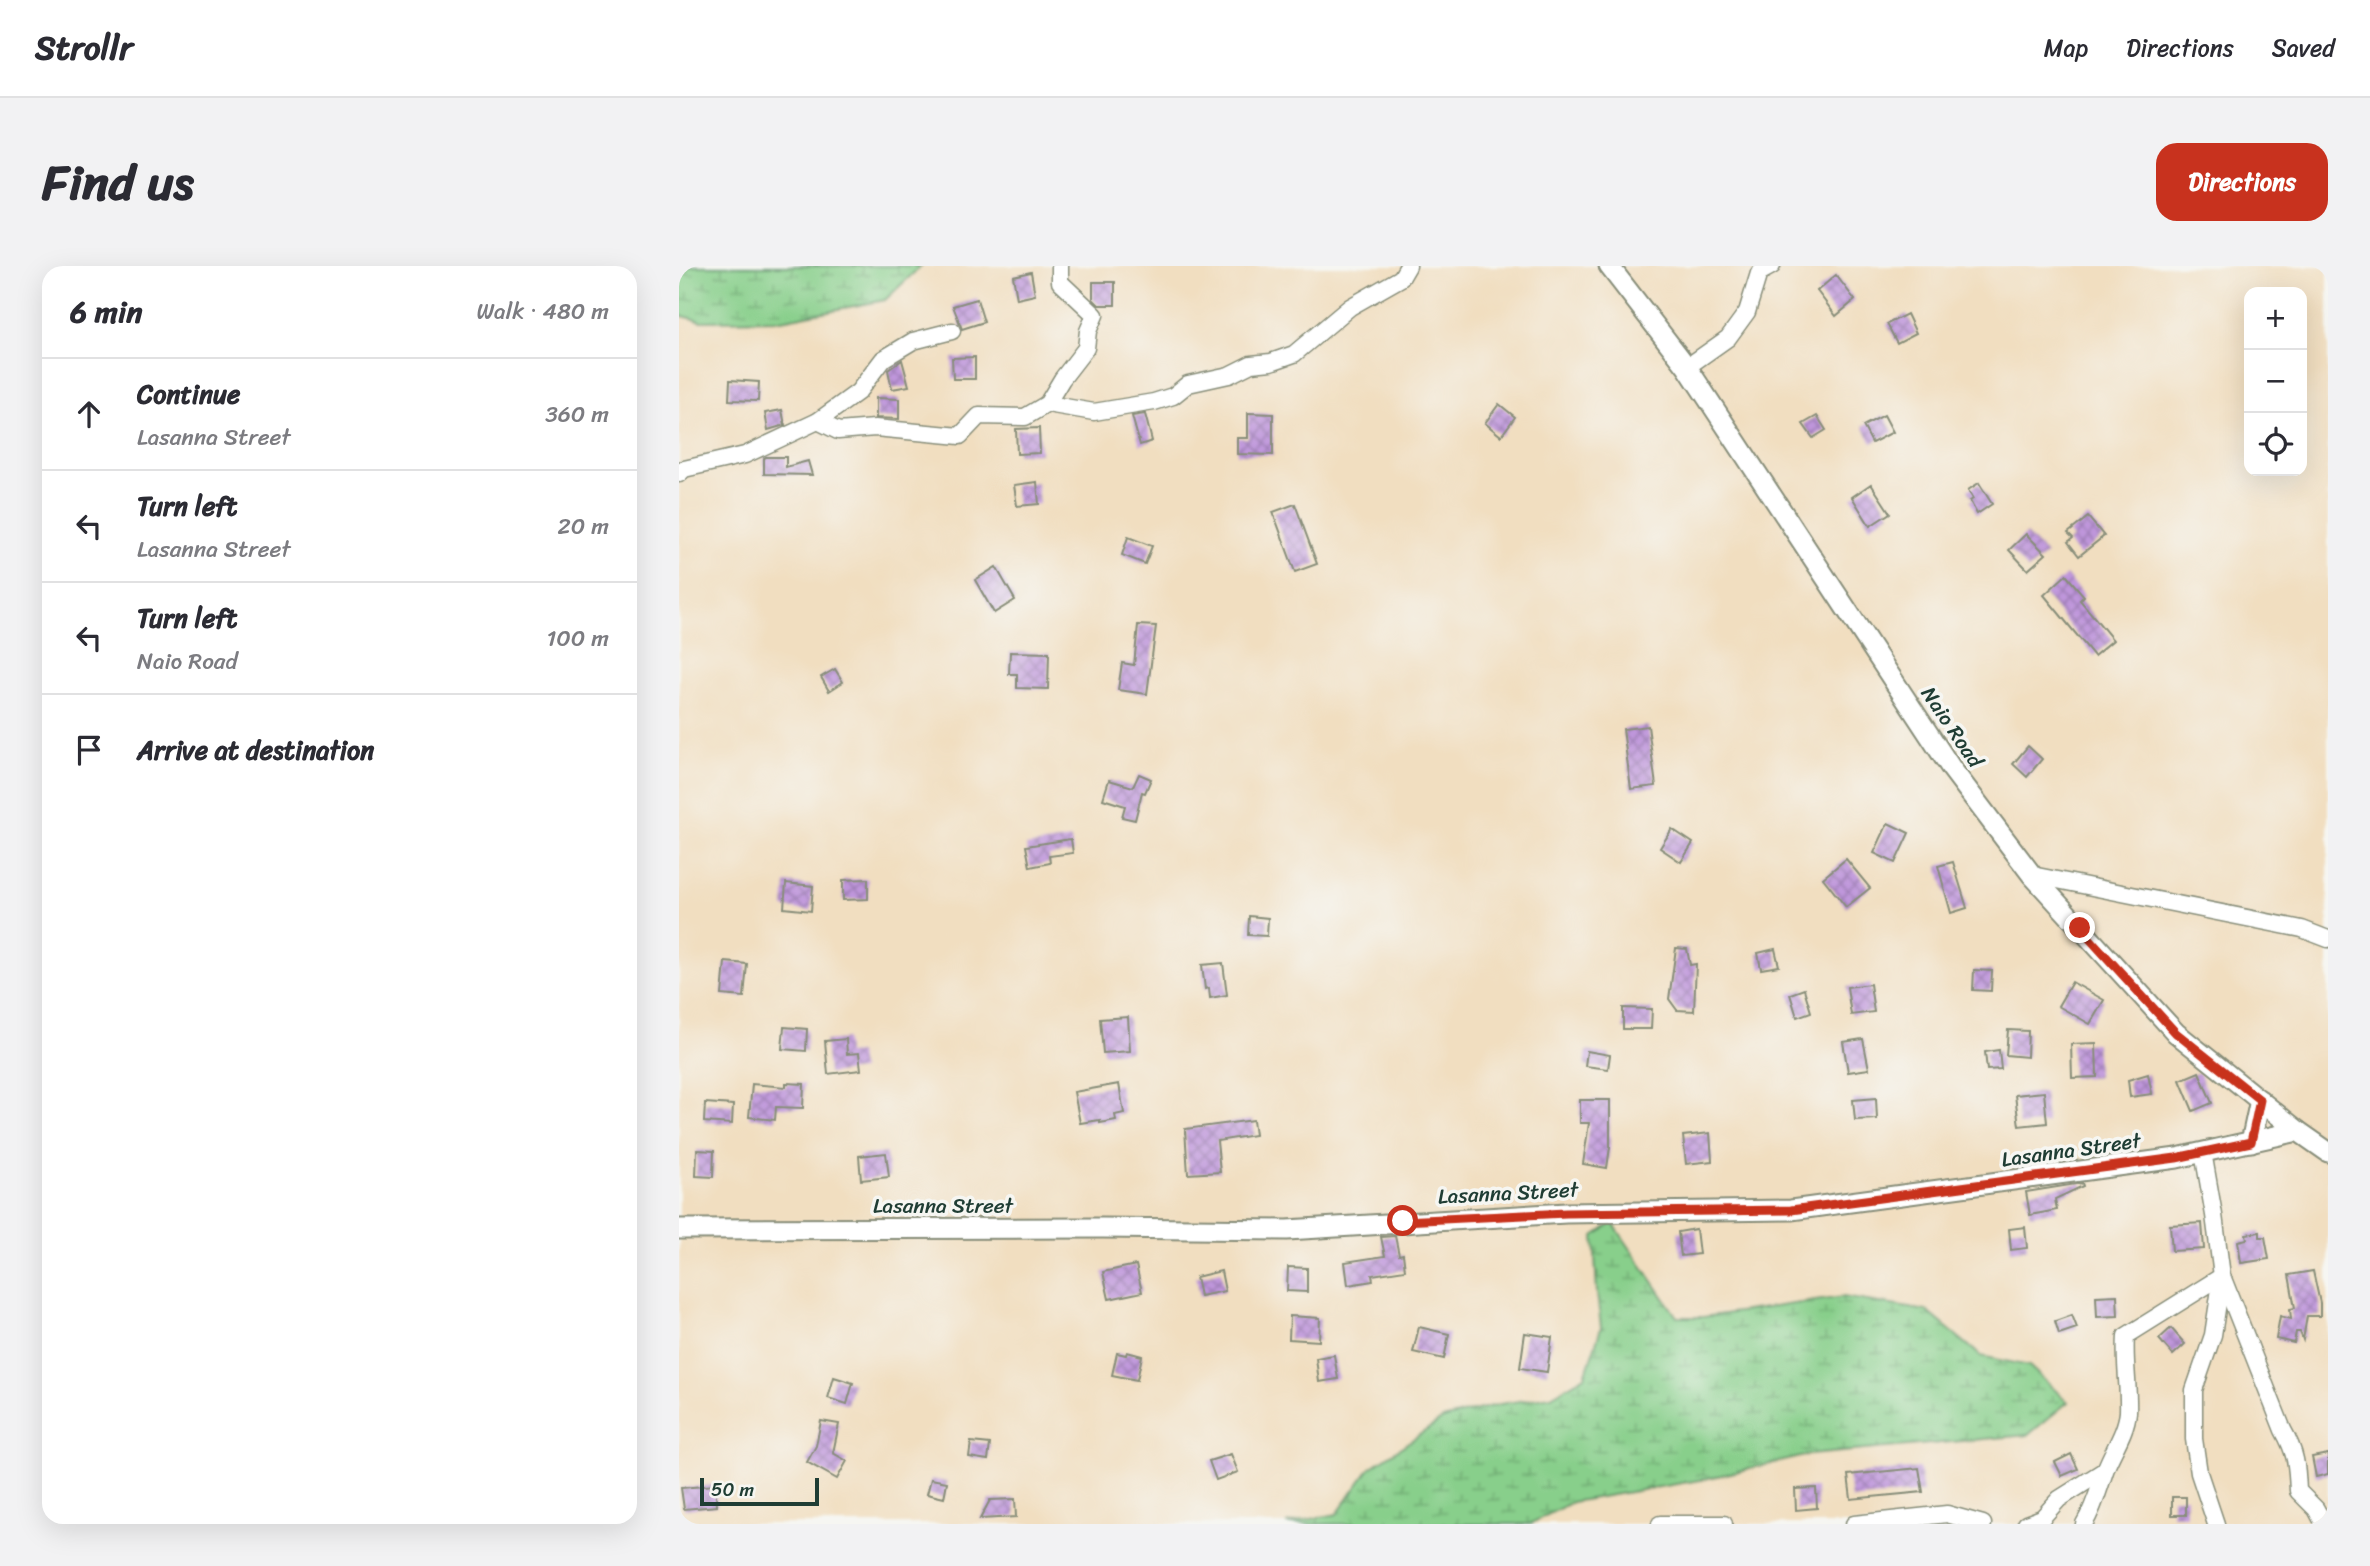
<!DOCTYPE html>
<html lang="en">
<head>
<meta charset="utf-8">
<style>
  :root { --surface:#fff; --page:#f2f2f3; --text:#2b2b33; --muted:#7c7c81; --line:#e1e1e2; --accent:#c8321e }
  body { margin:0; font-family:Sriracha,sans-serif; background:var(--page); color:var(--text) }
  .controls { position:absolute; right:21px; top:21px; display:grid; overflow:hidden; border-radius:14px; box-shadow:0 7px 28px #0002 }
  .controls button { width:63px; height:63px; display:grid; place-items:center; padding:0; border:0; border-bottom:2px solid var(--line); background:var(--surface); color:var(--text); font:35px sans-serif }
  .scale { position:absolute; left:21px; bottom:18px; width:119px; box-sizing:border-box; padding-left:7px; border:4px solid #1f3d34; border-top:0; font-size:19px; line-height:24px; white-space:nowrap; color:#1f3d34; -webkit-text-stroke:5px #f6f6f2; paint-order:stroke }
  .stop { position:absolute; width:21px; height:21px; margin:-16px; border:5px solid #c8321e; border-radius:50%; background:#fff }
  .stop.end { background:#c8321e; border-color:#fff; box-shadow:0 2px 7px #0008 }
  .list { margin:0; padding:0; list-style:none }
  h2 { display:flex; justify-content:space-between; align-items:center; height:91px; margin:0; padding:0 28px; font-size:30px }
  h2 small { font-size:23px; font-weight:400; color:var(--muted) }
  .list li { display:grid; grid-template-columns:46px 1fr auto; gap:21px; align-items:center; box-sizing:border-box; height:112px; padding:0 28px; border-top:2px solid var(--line) }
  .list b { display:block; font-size:26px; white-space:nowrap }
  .list p { margin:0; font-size:23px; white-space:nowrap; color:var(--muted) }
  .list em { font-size:23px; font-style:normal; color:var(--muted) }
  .icon { flex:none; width:38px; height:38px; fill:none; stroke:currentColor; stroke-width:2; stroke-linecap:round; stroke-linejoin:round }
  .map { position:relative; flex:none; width:1649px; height:1258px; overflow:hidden; border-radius:21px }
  header { display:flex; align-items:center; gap:42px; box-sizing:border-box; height:98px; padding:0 35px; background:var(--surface); border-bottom:2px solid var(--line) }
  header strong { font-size:33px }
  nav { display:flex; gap:38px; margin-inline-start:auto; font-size:24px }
  .intro { display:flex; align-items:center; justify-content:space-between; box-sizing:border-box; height:168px; padding:0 42px }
  h1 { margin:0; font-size:49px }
  .button { padding:18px 32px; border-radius:21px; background:var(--accent); color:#fff; font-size:24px; font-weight:700 }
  main { display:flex; gap:42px; padding:0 42px }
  aside { flex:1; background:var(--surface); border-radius:21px; box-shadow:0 7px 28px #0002 }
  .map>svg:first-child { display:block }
  .wetland { fill:url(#wetland-marsh); stroke:#548660; stroke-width:2 }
  .building { fill:url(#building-cross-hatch) }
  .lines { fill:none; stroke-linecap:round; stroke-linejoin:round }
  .minor-casing { stroke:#888e7a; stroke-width:19 }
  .tertiary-casing { stroke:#888e7a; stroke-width:23 }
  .minor { stroke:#fff; stroke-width:16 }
  .tertiary { stroke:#fff; stroke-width:19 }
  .route { stroke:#c8321e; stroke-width:9 }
  .labels { text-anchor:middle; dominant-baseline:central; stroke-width:7; stroke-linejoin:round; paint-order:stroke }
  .street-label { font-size:21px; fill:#1f3d34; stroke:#f6f6f2 }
</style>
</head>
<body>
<header>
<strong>Strollr</strong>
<nav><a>Map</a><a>Directions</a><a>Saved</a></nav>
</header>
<div class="intro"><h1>Find us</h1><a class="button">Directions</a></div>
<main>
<aside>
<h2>6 min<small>Walk · 480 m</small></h2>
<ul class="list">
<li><svg class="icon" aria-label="ahead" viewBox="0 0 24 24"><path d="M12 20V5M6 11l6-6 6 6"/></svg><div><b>Continue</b><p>Lasanna Street</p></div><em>360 m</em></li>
<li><svg class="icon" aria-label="left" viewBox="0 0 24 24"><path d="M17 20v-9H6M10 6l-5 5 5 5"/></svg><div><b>Turn left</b><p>Lasanna Street</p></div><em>20 m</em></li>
<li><svg class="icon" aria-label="left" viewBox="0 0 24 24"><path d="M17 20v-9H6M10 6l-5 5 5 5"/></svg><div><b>Turn left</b><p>Naio Road</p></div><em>100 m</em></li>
<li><svg class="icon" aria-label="arrive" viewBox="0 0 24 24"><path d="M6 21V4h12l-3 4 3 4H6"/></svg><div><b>Arrive at destination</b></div></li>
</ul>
</aside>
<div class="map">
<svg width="1649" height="1258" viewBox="0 0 1649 1258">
  <defs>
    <pattern id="wetland-marsh" width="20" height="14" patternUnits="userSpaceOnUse" patternTransform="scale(1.75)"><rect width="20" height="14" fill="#88cf8b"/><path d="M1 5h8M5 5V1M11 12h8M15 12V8" fill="none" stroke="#6fa972"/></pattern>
    <pattern id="building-cross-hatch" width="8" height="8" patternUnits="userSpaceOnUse" patternTransform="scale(1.75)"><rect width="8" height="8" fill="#bf96db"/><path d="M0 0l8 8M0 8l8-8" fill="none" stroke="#9b7cb2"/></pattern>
  </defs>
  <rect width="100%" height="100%" fill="#f6f6f2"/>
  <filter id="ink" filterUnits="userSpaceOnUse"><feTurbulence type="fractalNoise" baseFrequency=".0143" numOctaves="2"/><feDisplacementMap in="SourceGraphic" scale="14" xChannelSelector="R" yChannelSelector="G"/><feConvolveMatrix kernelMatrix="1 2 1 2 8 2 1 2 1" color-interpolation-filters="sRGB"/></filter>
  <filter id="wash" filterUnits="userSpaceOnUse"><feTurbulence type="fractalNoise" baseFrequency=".00686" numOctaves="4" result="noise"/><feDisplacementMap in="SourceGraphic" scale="28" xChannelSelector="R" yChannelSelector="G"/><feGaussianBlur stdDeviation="1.57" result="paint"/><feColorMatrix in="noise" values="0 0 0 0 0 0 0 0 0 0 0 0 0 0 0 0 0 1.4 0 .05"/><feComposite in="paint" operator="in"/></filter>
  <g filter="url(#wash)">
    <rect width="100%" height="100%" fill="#f1dec0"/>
    <!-- wetland -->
    <g class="wetland">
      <polygon points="0,0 242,0 206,34 102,54 22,55 0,49"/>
      <polygon points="934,957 998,1051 1024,1051 1164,1031 1248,1045 1302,1090 1350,1100 1389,1136 1349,1169 1130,1189 1021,1214 893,1236 851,1258 607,1258 658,1248 691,1202 764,1153 821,1138 872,1130 906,1110 922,1062 918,1027 915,970"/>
    </g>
    <g id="blocks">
      <!-- building -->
      <g class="building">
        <polygon points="352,6 356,29 338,33 334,10"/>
        <polygon points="1157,9 1176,34 1157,50 1138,25"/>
        <polygon points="414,16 436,16 436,39 420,39 414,33"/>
        <polygon points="298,33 305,56 283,63 274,40"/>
        <polygon points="1228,48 1237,67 1218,77 1208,58"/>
        <polygon points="296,91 296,113 274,113 273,92"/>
        <polygon points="223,94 230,120 213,123 209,104"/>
        <polygon points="51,114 80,116 79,135 50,134"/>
        <polygon points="197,132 220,133 220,153 197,152"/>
        <polygon points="820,138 836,151 822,170 806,157"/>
        <polygon points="103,144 106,159 89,164 86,147"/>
        <polygon points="569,147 594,148 594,189 558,188 558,172 569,172"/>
        <polygon points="466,148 473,175 461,179 453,150"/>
        <polygon points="1205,149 1214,166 1193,177 1184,160"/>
        <polygon points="1138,150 1147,164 1134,172 1124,158"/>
        <polygon points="360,162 361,187 338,188 337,163"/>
        <polygon points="87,191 107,191 107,201 129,195 133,209 85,208 85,192"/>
        <polygon points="358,216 360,238 338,240 335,219"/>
        <polygon points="1300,217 1313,238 1298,248 1291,235 1294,233 1289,224"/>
        <polygon points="1192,218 1211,247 1191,260 1173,231"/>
        <polygon points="616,238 638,298 616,306 594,246"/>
        <polygon points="1409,251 1425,270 1400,290 1389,276 1394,272 1389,267"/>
        <polygon points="1347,268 1367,288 1349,304 1330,284"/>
        <polygon points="449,271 473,280 466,298 443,289"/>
        <polygon points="317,301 336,334 315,347 296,314"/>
        <polygon points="1387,309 1405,330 1401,334 1434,374 1415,390 1365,329"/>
        <polygon points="459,359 477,360 468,428 439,424 443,397 455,399"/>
        <polygon points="331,386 370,387 369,423 338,422 338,408 330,408"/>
        <polygon points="156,403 164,416 150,425 142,411"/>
        <polygon points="969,460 977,520 952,523 944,463"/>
        <polygon points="1349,480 1363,493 1348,511 1334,498"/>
        <polygon points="460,508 472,513 466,527 463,526 456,554 443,551 446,540 424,533 430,514 454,521"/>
        <polygon points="1209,557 1230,567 1216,597 1195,587"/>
        <polygon points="993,563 1014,577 1002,596 981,582"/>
        <polygon points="392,573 394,587 370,590 371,597 351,601 347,580"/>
        <polygon points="1167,593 1191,622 1167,641 1144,612"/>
        <polygon points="1274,596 1288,642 1272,647 1259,600"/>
        <polygon points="189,613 189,633 164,634 164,614"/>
        <polygon points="107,617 134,620 132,645 105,642"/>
        <polygon points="570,650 589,652 588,670 569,669"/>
        <polygon points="997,682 1008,683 1011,699 1017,698 1015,745 998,744 990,733"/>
        <polygon points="1096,683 1100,700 1082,703 1079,687"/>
        <polygon points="46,696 68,698 65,731 43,729"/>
        <polygon points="544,697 548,729 531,732 530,722 526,723 523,699"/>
        <polygon points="1295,704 1313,705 1312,725 1294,724"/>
        <polygon points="1393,716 1425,734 1411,758 1379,740"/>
        <polygon points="1191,718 1195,746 1172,749 1168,721"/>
        <polygon points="1125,723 1132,746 1118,751 1111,728"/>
        <polygon points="944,742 973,743 972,763 944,763"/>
        <polygon points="449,751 451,785 424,787 421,753"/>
        <polygon points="105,761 128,763 127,785 103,783"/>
        <polygon points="1329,764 1349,765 1348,791 1327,789"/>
        <polygon points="167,773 168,788 180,787 182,804 149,808 146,775"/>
        <polygon points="1184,773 1190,803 1169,806 1164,776"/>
        <polygon points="1417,777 1418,811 1393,812 1392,778"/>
        <polygon points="1320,784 1322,803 1308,804 1306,786"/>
        <polygon points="908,785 931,789 929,803 906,800"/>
        <polygon points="1520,806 1533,837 1514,845 1501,814"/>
        <polygon points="1469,808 1473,828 1451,831 1449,814"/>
        <polygon points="107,817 125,818 124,842 97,841 96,854 70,851 73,818 107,821"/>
        <polygon points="440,818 445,847 436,849 437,854 421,857 421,854 401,857 395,826"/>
        <polygon points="1365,826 1368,857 1340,860 1336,829"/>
        <polygon points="1197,832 1198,853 1176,854 1174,834"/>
        <polygon points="901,834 931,834 931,881 928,902 904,898 910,857 901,857"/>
        <polygon points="26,837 54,839 53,858 25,856"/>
        <polygon points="574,854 576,869 538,875 541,906 509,908 506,863"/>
        <polygon points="1031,867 1033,895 1007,898 1004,870"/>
        <polygon points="18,884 35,885 34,911 17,910"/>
        <polygon points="207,887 210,911 182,914 180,890"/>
        <polygon points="1403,917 1404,920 1376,933 1378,944 1351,949 1347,926"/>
        <polygon points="1523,957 1525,983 1493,985 1491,959"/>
        <polygon points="1346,961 1348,982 1332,984 1330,963"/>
        <polygon points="1017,963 1020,988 1002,990 999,966"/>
        <polygon points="1581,966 1581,971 1586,971 1590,993 1562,997 1559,975 1568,973 1567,968"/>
        <polygon points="716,970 720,989 724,988 726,1004 693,1009 694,1015 669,1019 666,996 706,990 702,971"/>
        <polygon points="457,999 463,1026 430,1033 424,1006"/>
        <polygon points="609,1001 628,1002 628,1026 608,1025"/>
        <polygon points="542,1005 546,1025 521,1030 517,1011"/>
        <polygon points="1634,1005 1641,1037 1641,1050 1628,1050 1624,1074 1621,1066 1617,1066 1615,1077 1597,1073 1601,1050 1612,1053 1611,1043 1616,1042 1610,1009"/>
        <polygon points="1438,1029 1439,1050 1418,1051 1417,1030"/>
        <polygon points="1393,1049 1398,1062 1380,1068 1376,1055"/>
        <polygon points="611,1050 641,1052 640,1075 610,1073"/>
        <polygon points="740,1061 770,1068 765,1093 734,1086"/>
        <polygon points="1492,1062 1506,1078 1494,1089 1480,1073"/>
        <polygon points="846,1067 873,1071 868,1106 841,1102"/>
        <polygon points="448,1086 463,1090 458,1114 433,1109 438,1087 447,1089"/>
        <polygon points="655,1089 659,1113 640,1116 637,1092"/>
        <polygon points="155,1111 174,1117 168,1138 149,1132"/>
        <polygon points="142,1155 160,1158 154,1187 168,1195 158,1213 128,1196 137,1180"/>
        <polygon points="292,1176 311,1178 309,1194 290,1191"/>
        <polygon points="552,1188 559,1206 537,1214 530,1195"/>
        <polygon points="1392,1188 1399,1203 1383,1210 1376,1196"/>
        <polygon points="1649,1188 1649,1208 1637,1211 1633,1191"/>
        <polygon points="1240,1202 1244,1226 1172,1233 1169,1209"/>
        <polygon points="252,1213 268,1216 265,1232 248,1228"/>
        <polygon points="36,1219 38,1240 5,1243 2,1222"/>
        <polygon points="1137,1222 1138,1242 1117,1244 1116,1223"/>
        <rect x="1493" y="1231" width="14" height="18"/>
        <polygon points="336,1233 337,1251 301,1253 311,1234"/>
      </g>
    </g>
  </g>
  <g filter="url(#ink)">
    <use href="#blocks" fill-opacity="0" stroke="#888e7a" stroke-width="2"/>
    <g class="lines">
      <!-- minor casing -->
      <g class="minor-casing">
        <g id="minor">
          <polyline points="1008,101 1049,72 1068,46 1080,7 1093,0"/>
          <polyline points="368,138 415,146 475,136 494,130 509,118 550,109 572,98 592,96 615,88 671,41 722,12 729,0"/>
          <polyline points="139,155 159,165 196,162 281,170 300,150 346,151 368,138 383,113 407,82 409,65 416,49 381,16 381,0"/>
          <polyline points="0,208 5,203 66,189 139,155 179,126 204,93 234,75 273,65"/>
          <polyline points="1353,609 1623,663 1649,673"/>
          <polyline points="1524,886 1535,949 1543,1010 1534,1069 1515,1124 1515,1173 1520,1207 1537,1258"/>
          <polyline points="981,1258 1045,1258"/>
          <polyline points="1175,1258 1268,1248 1304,1258"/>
          <polyline points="1347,1258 1363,1252 1380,1233 1426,1204"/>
          <path d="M1405 1258C1416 1240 1420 1222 1427 1202 1434 1184 1447 1166 1449 1146 1450 1121 1445 1095 1447 1070L1543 1010 1604 1164C1617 1187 1618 1199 1619 1225L1637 1243 1645 1258"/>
        </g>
      </g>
      <!-- tertiary casing -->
      <g class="tertiary-casing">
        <g id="tertiary">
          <polyline points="930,0 1008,101 1272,502 1353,609 1497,767 1619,865 1649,886"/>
          <polyline points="1572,876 1581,834"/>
          <polyline points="0,963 424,962 608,964 887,947 1112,944 1498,892 1619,865"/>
        </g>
      </g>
      <!-- minor -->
      <use href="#minor" class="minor"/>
      <!-- tertiary -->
      <use href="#tertiary" class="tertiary"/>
    </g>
  </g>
  <g class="lines" filter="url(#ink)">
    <!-- route -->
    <polyline class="route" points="724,955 887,947 1112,944 1497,892 1572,876 1581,834 1497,767 1401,662"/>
  </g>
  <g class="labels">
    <!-- street labels -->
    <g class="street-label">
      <text transform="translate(1273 461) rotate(56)">Naio Road</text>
      <text transform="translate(1392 884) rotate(-8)">Lasanna Street</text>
      <text transform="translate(829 927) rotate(-3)">Lasanna Street</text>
      <text x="264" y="940">Lasanna Street</text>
    </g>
  </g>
</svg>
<div class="controls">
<button>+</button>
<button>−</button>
<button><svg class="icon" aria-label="locate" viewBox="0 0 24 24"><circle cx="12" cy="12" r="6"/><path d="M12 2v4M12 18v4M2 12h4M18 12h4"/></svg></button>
</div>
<div class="scale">50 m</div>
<div class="stop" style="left:724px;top:955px"></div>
<div class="stop end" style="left:1401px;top:662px"></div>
</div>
</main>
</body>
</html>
